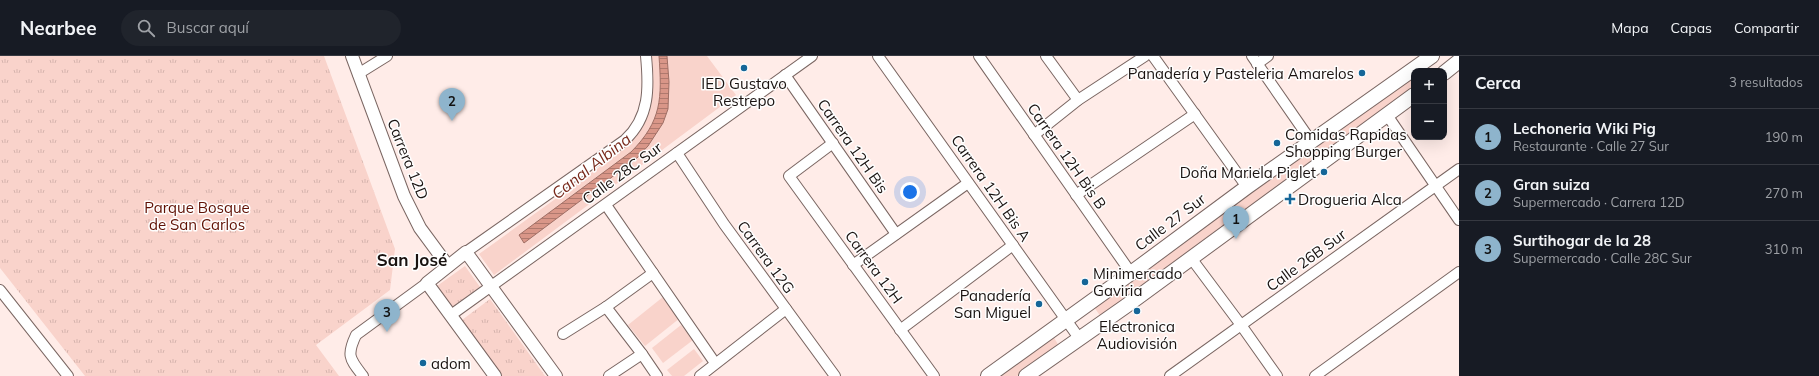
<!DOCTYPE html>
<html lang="es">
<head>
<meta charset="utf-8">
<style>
  :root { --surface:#171b24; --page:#20242c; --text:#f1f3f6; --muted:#9ea1a6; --line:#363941; --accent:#8eb4cc }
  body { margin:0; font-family:Mulish,sans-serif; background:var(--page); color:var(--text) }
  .controls { position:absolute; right:12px; top:12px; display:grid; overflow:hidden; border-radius:8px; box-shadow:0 4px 16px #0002 }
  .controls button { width:36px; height:36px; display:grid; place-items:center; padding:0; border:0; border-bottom:1px solid var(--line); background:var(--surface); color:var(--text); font:20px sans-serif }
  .you { position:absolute; left:910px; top:136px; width:14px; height:14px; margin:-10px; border:3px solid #fff; border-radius:50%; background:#1a73e8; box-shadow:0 0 0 6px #1a73e833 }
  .badge { display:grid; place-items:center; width:26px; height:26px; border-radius:50%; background:var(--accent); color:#111; font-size:13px; font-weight:700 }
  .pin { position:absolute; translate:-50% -33px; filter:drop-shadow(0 1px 2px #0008) }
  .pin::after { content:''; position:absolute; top:21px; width:14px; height:12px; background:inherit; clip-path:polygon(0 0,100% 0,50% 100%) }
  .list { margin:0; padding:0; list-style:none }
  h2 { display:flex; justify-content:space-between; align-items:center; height:52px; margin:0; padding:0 16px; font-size:17px }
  h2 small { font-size:13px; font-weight:400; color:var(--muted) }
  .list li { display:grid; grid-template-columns:26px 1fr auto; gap:12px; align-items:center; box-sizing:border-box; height:56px; padding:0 16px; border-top:1px solid var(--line) }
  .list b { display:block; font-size:15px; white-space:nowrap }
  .list p { margin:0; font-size:13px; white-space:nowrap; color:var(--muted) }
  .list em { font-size:13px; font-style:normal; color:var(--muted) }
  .icon { flex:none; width:22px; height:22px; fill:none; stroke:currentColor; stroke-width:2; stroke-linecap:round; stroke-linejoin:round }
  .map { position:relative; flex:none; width:1459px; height:320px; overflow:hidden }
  header { display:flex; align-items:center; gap:24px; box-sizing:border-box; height:56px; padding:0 20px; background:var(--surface); border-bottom:1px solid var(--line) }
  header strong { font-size:19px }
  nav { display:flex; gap:22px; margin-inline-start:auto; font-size:14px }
  .search { width:280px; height:36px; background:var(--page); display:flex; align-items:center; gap:10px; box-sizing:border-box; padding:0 14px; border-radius:22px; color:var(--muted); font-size:15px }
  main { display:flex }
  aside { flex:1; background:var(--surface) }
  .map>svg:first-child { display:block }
  .grass { fill:#f9d3cb }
  .park { fill:url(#park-tufts) }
  .water { fill:url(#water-rules); stroke:#9f6e64 }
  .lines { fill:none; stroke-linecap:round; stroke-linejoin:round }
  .minor-casing { stroke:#7a6662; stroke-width:12 }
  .tertiary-casing { stroke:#7a6662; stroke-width:14 }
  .secondary-casing { stroke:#7a6662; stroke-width:16 }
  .minor { stroke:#fff; stroke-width:10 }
  .tertiary { stroke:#fff; stroke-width:12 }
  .secondary { stroke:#fff; stroke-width:14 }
  .poi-dot { fill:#156698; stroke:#fefefe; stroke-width:1.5 }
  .labels { text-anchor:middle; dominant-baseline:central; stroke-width:3; stroke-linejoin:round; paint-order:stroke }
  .poi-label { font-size:15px; fill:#191210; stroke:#fefefe; text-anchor:start }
  .street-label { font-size:15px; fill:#191210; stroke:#fefefe }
  .park-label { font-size:15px; fill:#601104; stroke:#fefefe }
  .water-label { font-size:16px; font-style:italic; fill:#78291b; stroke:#fefefe }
  .quarter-label { font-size:17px; font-weight:bold; fill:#191210; stroke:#fefefe }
</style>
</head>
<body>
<header>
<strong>Nearbee</strong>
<div class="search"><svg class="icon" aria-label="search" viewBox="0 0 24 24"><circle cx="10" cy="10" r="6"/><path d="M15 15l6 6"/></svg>Buscar aquí</div>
<nav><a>Mapa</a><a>Capas</a><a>Compartir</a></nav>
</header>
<main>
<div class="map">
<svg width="1459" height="320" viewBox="0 0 1459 320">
  <defs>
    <pattern id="park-tufts" width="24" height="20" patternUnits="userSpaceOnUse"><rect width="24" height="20" fill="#f9d3cb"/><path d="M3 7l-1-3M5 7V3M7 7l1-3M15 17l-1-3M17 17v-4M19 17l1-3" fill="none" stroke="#d5b4ad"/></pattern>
    <pattern id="water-rules" width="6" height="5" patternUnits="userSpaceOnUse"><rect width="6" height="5" fill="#d99688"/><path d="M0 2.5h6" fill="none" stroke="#af796e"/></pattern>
  </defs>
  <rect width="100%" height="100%" fill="#ffece8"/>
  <!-- grass -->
  <g class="grass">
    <path d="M651 0H707L736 39 494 219 479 198 615 100C654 67 655 49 651 0Z"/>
    <polygon points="1414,20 1414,33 1101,261 1094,251"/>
    <polygon points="663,241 680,262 645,290 628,269"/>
    <polygon points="681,269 693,284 663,307 652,292"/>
    <polygon points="1053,280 1059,290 1017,320 997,320"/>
    <polygon points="694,293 703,305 684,320 672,320 667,314"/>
  </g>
  <!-- park -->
  <g class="park">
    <polygon points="0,0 324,0 395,193 390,234 316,289 339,320 85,320 0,212"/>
    <polygon points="465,210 480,231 452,251 437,230"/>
    <polygon points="490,243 545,320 502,320 462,264"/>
  </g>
  <!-- water -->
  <path class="water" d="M659 0H667L669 26 668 53 663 67 648 90 636 103 524 187 519 179 631 96C662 65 662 42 659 0Z"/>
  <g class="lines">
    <!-- minor casing -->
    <g class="minor-casing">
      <g id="minor">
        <polyline points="878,0 1079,282"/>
        <polyline points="979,0 1131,217"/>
        <polyline points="1046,0 1078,44"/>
        <polyline points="1153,0 1247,131"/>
        <polyline points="1252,0 1311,85"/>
        <polyline points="1257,8 1268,0"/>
        <polyline points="358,18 387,0"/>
        <polyline points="785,19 896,178"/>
        <polyline points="1387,59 1459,164"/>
        <polyline points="1034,79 1078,44 1145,0"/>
        <polyline points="833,87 789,120 934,320"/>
        <polyline points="677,97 724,168 835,320"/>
        <polyline points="1076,139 1195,58"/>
        <polyline points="606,149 715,307"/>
        <path d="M466 196 625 84C650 61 649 31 646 0"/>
        <polyline points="1191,202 1241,269 1277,320"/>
        <polyline points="853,209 968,127"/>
        <polyline points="0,234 68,320"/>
        <polyline points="606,251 642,298 657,320"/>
        <polyline points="451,259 812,0"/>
        <polyline points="900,274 1013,189"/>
        <polyline points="563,278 606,251 653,217"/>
        <path d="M363 320C350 303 346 300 356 279L427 227"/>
        <polyline points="609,320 642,298"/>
        <polyline points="700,320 786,253"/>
        <polyline points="1170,320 1459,113"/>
        <polyline points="1315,320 1459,216"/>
      </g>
    </g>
    <!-- tertiary casing -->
    <g class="tertiary-casing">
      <g id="tertiary">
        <polyline points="352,0 404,140 420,172 448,210"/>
        <polyline points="495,320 427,227 466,196 556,320"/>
      </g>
    </g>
    <!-- secondary casing -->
    <g class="secondary-casing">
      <g id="secondary">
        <polyline points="1444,17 1459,5"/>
        <polyline points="988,320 1131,217 1247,131 1432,0"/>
        <polyline points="1026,320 1126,250 1414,39"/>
      </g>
    </g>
    <!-- minor -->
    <use href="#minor" class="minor"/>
    <!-- tertiary -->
    <use href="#tertiary" class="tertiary"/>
    <!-- secondary -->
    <use href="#secondary" class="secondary"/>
  </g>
  <!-- markers -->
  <g class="poi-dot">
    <circle cx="744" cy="12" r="4"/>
    <circle cx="1362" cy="17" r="4"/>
    <circle cx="1277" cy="87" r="4"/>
    <circle cx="1324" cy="116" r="4"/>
    <path d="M1288 137h4v4h4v4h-4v4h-4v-4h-4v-4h4z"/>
    <circle cx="1085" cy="226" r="4"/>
    <circle cx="1039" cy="248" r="4"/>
    <circle cx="1137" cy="255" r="4"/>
    <circle cx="423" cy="307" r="4"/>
  </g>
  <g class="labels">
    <!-- poi labels -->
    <g class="poi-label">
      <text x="1354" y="17" text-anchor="end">Panadería y Pasteleria Amarelos</text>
      <text x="744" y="27" text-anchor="middle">IED Gustavo<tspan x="744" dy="17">Restrepo</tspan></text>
      <text x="1285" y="78">Comidas Rapidas<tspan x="1285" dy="17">Shopping Burger</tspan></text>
      <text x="1316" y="116" text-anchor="end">Doña Mariela Piglet</text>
      <text x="1298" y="143">Drogueria Alca</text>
      <text x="1093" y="217">Minimercado<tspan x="1093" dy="17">Gaviria</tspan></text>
      <text x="1031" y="239" text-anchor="end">Panadería<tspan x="1031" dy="17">San Miguel</tspan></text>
      <text x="1137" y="270" text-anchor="middle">Electronica<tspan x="1137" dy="17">Audiovisión</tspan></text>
      <text x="431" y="307">adom</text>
    </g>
    <!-- street labels -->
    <g class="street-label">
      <text transform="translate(853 90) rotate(55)">Carrera 12H Bis</text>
      <text transform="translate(1067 100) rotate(55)">Carrera 12H Bis B</text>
      <text transform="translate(408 103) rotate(68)">Carrera 12D</text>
      <text transform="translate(622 117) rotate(-36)">Calle 28C Sur</text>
      <text transform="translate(991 132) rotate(55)">Carrera 12H Bis A</text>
      <text transform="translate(1170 166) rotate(-37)">Calle 27 Sur</text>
      <text transform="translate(766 201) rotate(54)">Carrera 12G</text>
      <text transform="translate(1306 204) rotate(-36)">Calle 26B Sur</text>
      <text transform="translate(874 211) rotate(54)">Carrera 12H</text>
    </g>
    <!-- park labels -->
    <g class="park-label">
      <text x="197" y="151">Parque Bosque<tspan x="197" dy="17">de San Carlos</tspan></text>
    </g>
    <!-- water labels -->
    <g class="water-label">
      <text transform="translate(591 110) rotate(-38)">Canal Albina</text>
    </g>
    <!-- quarter labels -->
    <g class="quarter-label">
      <text x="412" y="203">San José</text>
    </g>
  </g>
</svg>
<div class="controls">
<button>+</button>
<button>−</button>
</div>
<div class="you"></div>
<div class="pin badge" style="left:1236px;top:183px">1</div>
<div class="pin badge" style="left:452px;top:65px">2</div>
<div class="pin badge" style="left:387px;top:276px">3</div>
</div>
<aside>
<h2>Cerca<small>3 resultados</small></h2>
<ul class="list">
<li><span class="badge">1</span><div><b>Lechoneria Wiki Pig</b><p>Restaurante · Calle 27 Sur</p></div><em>190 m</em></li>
<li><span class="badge">2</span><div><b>Gran suiza</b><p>Supermercado · Carrera 12D</p></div><em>270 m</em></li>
<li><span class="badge">3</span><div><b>Surtihogar de la 28</b><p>Supermercado · Calle 28C Sur</p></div><em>310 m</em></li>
</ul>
</aside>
</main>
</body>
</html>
